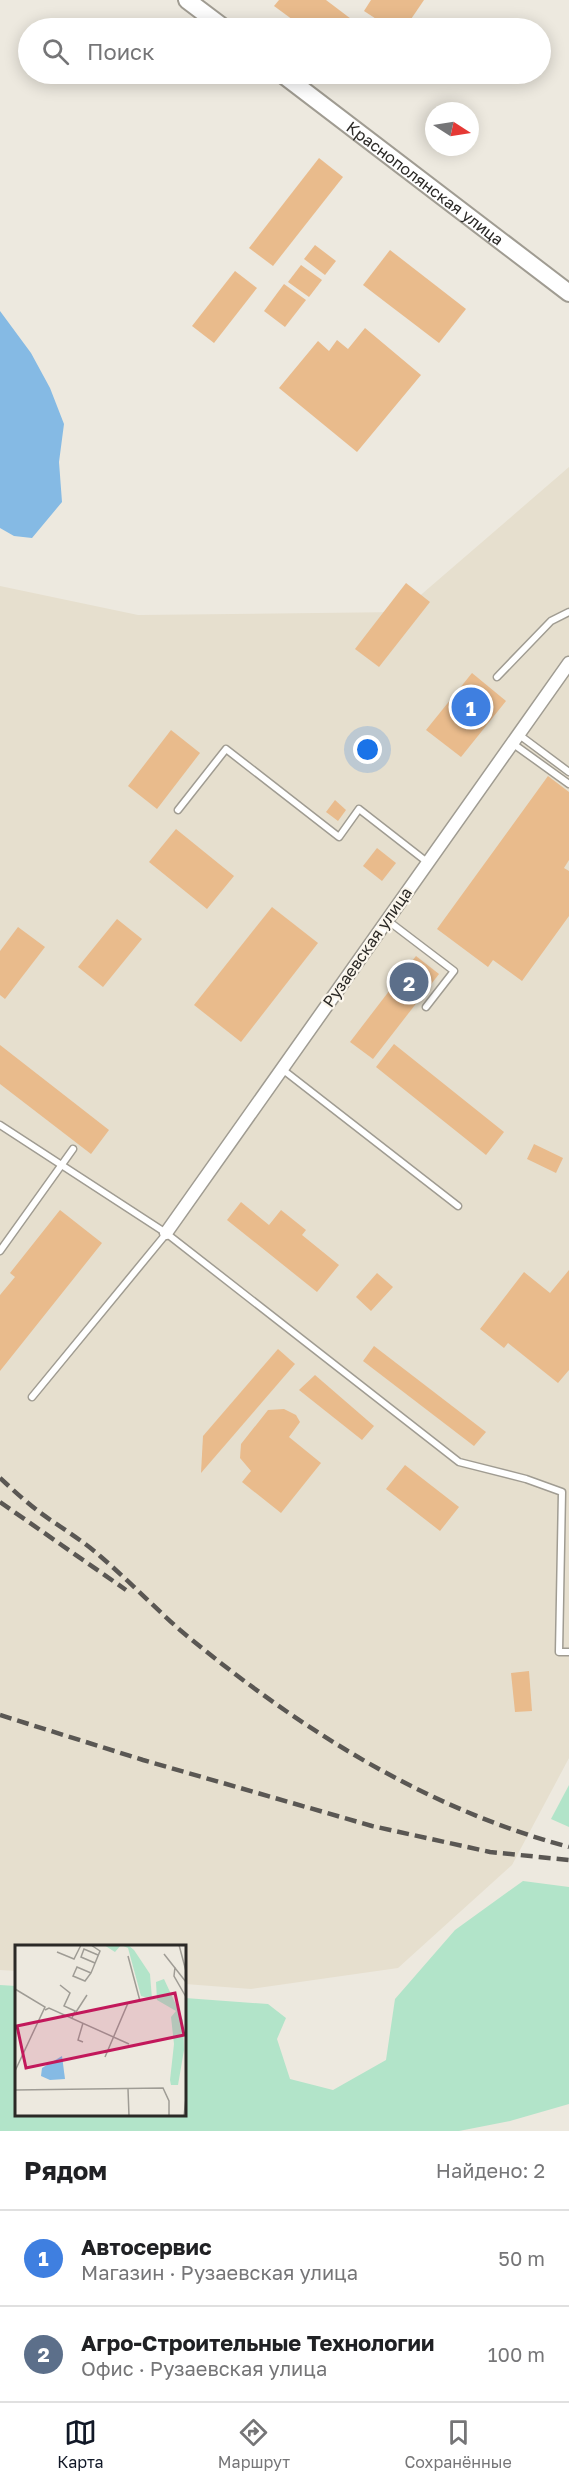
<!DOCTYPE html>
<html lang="ru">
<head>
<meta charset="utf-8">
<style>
  :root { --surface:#fff; --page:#f2f2f2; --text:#202124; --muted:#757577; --line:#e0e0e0; --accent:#111827 }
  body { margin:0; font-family:"Golos Text",sans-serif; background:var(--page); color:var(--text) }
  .compass { position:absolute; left:425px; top:102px; width:54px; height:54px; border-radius:50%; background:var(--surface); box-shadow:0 3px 15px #0003; rotate:102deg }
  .you { position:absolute; left:368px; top:750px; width:21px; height:21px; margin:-15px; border:4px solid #fff; border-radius:50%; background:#1a73e8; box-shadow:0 0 0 9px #1a73e833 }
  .badge { display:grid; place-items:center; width:39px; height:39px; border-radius:50%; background:var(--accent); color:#fff; font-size:20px; font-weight:700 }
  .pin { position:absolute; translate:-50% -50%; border:3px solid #fff; box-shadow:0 2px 6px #0006 }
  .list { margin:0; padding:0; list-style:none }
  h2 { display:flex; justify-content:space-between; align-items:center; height:78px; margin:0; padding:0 24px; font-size:26px }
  h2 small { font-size:20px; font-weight:400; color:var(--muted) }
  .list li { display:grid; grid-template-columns:39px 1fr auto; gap:18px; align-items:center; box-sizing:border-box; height:96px; padding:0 24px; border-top:2px solid var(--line) }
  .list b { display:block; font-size:22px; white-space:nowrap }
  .list p { margin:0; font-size:20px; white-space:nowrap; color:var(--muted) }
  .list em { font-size:20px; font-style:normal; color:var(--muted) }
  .icon { flex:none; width:33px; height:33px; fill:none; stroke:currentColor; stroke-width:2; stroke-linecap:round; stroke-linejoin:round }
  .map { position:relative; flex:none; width:569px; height:2131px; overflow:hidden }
  .search { position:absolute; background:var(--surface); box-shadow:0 3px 15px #0003; left:18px; right:18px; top:18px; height:66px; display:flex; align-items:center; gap:15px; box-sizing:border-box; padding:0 21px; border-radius:33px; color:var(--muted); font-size:22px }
  .sheet { height:270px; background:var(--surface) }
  nav { display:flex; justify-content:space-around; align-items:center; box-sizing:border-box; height:84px; border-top:2px solid var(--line); background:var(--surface); font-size:16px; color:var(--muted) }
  nav a { display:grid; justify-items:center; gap:3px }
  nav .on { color:var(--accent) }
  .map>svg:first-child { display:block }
  .built { fill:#e6dfce }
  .green { fill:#b2e4c9 }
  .water { fill:#85bae4 }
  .building { fill:#e9bb8c }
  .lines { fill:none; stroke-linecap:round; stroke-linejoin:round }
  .lane-casing { stroke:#a09c92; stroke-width:9 }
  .street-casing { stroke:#a09c92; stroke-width:15 }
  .secondary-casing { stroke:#a09c92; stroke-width:20 }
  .lane { stroke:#fff; stroke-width:6 }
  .street { stroke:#fff; stroke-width:12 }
  .secondary { stroke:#fff; stroke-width:16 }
  .rail { stroke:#5a5753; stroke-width:4.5; stroke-dasharray:12 6; stroke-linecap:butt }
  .labels { text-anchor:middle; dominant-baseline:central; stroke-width:4.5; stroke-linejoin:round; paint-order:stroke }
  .street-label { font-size:16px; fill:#2b2926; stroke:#fbf6ec }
  .inset-road { fill:none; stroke:#9f9c95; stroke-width:1.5 }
  .view { fill:#c2185b; fill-opacity:0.15; stroke:#c2185b; stroke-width:3 }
  .inset-edge { fill:none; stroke:#2b2926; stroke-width:3 }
</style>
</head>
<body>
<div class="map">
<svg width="569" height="2131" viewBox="0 0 569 2131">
  <rect width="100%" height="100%" fill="#ede9df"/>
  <!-- built -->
  <polygon class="built" points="569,467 569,1758 512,1865 398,1968 251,1989 185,1984 184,1946 16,1946 16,1971 0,1970 0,586 138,615 401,612"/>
  <!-- green -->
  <g class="green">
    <polygon points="569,1785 569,1827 551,1819"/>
    <polygon points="523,1881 569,1887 569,2104 510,2121 459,2131 0,2131 0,1985 16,1986 16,2114 184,2114 185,1998 268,2004 286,2018 277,2039 290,2079 333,2090 386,2060 395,1999 455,1930"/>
  </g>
  <!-- water -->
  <polygon class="water" points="0,311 31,353 50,388 64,424 59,462 62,502 32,538 14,536 0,528"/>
  <!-- building -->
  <g class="building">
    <polygon points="279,0 326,0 363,28 304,28 274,6"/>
    <polygon points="371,0 424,0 405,28 390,28 364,11"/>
    <polygon points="319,158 343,177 273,266 249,248"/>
    <polygon points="315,245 336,261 325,275 304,259"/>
    <polygon points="390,250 466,309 439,343 363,285"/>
    <polygon points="301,265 322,280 309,297 288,282"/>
    <polygon points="235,271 257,288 214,343 192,326"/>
    <polygon points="284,284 306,300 285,327 264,311"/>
    <polygon points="365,328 421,375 357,452 279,388 318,341 329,351 337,340 348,349"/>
    <polygon points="406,583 430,602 379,667 355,649"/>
    <polygon points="472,673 506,701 461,757 426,730"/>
    <polygon points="171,730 200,753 157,809 128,786"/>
    <polygon points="548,776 569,792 569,860 564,868 569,871 569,916 522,981 493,960 488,967 437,929"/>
    <polygon points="335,800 346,810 338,821 326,812"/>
    <polygon points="176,829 234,876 207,909 149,862"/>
    <polygon points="377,848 396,863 382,881 363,866"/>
    <polygon points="272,907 318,943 241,1042 194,1005"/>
    <polygon points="117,919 142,939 103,987 78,967"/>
    <polygon points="18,927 45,947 5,999 0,995 0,951"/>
    <polygon points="416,956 439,974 373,1059 350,1042"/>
    <polygon points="394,1044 504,1132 486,1155 376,1067"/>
    <polygon points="0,1045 109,1130 91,1154 0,1084"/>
    <polygon points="534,1144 563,1158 556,1173 527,1159"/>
    <polygon points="241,1202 269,1225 281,1210 306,1230 302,1235 339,1265 317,1292 227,1220"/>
    <polygon points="60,1210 102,1243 0,1371 0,1295 15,1277 10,1273"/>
    <polygon points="569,1270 569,1370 558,1383 508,1343 504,1348 480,1329 524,1272 550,1293"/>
    <polygon points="377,1273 393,1287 371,1311 356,1297"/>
    <polygon points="374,1346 486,1432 474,1446 363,1361"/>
    <polygon points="278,1349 295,1364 201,1473 203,1436"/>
    <polygon points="315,1375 374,1426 362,1440 299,1390"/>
    <polygon points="284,1409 296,1415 300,1422 289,1437 321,1463 281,1513 242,1482 251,1471 240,1458 241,1444 268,1410"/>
    <polygon points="405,1465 459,1507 440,1531 386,1489"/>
    <polygon points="529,1671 532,1711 515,1712 511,1673"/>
  </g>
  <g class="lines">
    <!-- lane casing -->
    <g class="lane-casing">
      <g id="lane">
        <polyline points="497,677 551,621 569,612"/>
        <polyline points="518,734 569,772"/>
        <polyline points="512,743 569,784"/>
        <polyline points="178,810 226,749 339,837 359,809 427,862"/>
        <polyline points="387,920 454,971 426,1007"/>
        <polyline points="282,1069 458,1206"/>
        <polyline points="0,1125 166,1233 459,1462 526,1479 562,1492 559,1652 569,1652"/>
        <polyline points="0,1251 73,1149"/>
        <polyline points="32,1397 166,1234"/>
      </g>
    </g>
    <!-- street casing -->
    <g class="street-casing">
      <polyline id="street" points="166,1233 569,663"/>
    </g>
    <!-- secondary casing -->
    <g class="secondary-casing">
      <g id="secondary">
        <polyline points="187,0 224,28"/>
        <path id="s1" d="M282 74 569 293"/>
      </g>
    </g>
    <!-- lane -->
    <use href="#lane" class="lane"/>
    <!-- street -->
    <use href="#street" class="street"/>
    <!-- secondary -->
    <use href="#secondary" class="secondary"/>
    <!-- rail -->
    <g class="rail">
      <path d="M0 1478C12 1489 25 1501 38 1511 58 1526 81 1539 100 1556 128 1580 153 1606 180 1630 295 1726 423 1808 569 1847"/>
      <polyline points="0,1502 126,1590"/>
      <polyline points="0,1715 143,1760 372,1826 490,1852 569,1860"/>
    </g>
  </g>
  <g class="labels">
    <!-- street labels -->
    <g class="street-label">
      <text stroke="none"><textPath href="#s1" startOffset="180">Краснополянская улица</textPath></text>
      <text transform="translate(367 947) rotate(-55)">Рузаевская улица</text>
    </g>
  </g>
  <!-- overview -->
  <g transform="translate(15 1945)">
    <rect width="171" height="171" fill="#ede9df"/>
    <path d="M89 0H113L119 5 135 29 137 54 126 51 113 3 106 0 100 7ZM149 34 168 75 169 105 163 140H156L155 135 159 99 156 72 161 66 142 55 141 37Z" fill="#b2e4c9"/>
    <path d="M47 111 50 134 35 135 26 131 27 123Z" fill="#85bae4"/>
    <path class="inset-road" d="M164 0 171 26M42 7 59 14 66 0M149 9 171 37M80 18 66 12 69 4 83 10M160 22 159 31 171 52M76 28 62 22 58 31 70 36 76 28 85 6 76 0M45 40 55 48 49 61 60 66 57 73M0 44 30 62 0 126M30 65 34 63 114 99M61 67 72 50M68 78 63 95 68 97M90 112 113 58 125 56 113 11M113 144 114 171M0 145 148 143 154 156V171M169 171 171 153"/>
    <path class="view" d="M160 48 169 90 11 123 2 81Z"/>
    <rect width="171" height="171" class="inset-edge"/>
  </g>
</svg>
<svg class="compass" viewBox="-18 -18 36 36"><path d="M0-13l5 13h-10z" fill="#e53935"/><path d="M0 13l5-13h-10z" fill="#757577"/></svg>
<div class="you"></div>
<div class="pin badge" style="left:471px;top:707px;background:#3f7fe0">1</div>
<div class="pin badge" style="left:409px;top:982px;background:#5c6f8a">2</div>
<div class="search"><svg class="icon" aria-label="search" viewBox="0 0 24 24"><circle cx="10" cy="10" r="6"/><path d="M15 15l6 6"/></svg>Поиск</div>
</div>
<section class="sheet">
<h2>Рядом<small>Найдено: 2</small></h2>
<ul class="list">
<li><span class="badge" style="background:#3f7fe0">1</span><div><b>Автосервис</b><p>Магазин · Рузаевская улица</p></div><em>50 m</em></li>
<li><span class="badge" style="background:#5c6f8a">2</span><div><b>Агро-Строительные Технологии</b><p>Офис · Рузаевская улица</p></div><em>100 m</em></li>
</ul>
</section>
<nav>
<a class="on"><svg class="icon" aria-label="map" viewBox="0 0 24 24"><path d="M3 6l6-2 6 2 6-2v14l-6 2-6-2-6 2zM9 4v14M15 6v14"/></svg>Карта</a>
<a><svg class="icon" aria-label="directions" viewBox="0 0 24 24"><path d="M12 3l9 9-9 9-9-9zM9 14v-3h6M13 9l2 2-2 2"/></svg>Маршрут</a>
<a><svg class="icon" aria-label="saved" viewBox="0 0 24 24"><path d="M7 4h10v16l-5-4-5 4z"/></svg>Сохранённые</a>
</nav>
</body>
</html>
